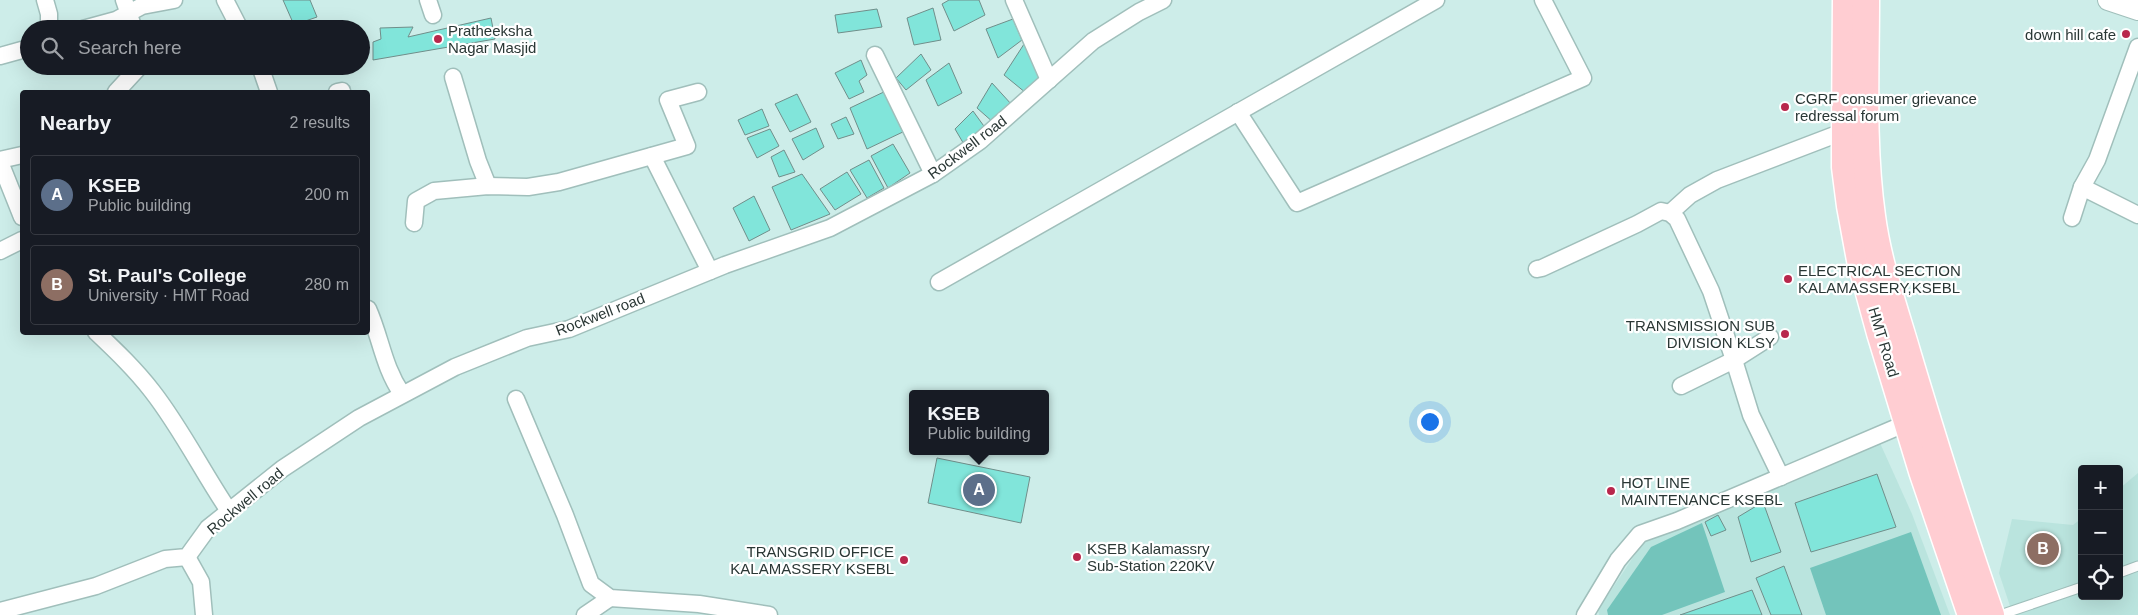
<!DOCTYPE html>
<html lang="en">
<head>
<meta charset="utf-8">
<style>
  :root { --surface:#171b24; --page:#242831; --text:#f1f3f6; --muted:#9ea1a6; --line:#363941; --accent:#db2777 }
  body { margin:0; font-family:Helvetica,sans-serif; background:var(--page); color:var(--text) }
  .controls { position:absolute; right:15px; bottom:15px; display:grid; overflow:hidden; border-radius:5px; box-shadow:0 5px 20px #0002 }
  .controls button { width:45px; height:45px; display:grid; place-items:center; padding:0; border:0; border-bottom:1px solid var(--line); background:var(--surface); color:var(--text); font:25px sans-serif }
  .you { position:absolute; left:1429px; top:421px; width:18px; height:18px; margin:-12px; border:4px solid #fff; border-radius:50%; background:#1a73e8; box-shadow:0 0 0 8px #1a73e833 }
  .badge { display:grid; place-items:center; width:32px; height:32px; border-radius:50%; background:var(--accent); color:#fff; font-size:16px; font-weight:700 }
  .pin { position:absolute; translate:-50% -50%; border:2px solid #fff; box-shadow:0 1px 5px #0006 }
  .popup { position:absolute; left:909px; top:390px; width:140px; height:65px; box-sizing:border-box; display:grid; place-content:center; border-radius:5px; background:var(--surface); filter:drop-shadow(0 1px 4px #0005); font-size:16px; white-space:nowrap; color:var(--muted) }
  .popup b { font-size:19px; color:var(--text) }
  .popup::after { content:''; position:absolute; left:50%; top:100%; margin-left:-10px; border:10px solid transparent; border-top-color:var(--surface) }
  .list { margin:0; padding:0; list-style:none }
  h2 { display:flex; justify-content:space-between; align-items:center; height:65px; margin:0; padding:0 20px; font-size:21px }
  h2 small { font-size:16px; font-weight:400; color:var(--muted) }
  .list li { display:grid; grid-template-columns:32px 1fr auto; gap:15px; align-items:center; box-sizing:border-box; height:80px; margin:0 10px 10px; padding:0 10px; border:1px solid var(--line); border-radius:5px }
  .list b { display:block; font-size:19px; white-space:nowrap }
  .list p { margin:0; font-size:16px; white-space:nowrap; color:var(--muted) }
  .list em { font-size:16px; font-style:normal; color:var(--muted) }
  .icon { flex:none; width:28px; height:28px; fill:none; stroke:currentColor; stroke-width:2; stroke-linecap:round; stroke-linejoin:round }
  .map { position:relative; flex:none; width:2138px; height:615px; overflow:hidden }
  .search { position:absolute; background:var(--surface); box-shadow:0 5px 20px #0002; left:20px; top:20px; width:350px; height:55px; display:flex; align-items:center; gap:12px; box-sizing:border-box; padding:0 18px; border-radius:28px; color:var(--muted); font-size:19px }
  .panel { position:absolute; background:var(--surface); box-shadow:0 5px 20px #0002; left:20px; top:90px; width:350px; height:245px; border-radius:5px }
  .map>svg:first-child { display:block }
  .built { fill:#bae4de }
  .green { fill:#73c4bb }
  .building { fill:#81e5da; stroke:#708e8a }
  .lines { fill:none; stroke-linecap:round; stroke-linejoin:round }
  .service-casing { stroke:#a0bfbb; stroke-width:11 }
  .minor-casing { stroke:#a0bfbb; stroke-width:19 }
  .tertiary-casing { stroke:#a0bfbb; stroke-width:22 }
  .primary-casing { stroke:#fff; stroke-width:29 }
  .service { stroke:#fff; stroke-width:9 }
  .minor { stroke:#fff; stroke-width:16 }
  .tertiary { stroke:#fff; stroke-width:20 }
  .primary { stroke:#ffcdd2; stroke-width:26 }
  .poi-dot { fill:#b8274c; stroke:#fff; stroke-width:2 }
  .labels { text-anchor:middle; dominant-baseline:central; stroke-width:4.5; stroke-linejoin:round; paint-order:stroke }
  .poi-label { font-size:15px; fill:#2a3735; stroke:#fff; text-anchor:start }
  .street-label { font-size:15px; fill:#2a3735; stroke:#fff }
</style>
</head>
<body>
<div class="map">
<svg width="2138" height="615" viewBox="0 0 2138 615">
  <rect width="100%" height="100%" fill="#cdede9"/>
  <!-- built -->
  <g class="built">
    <polygon points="1880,443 1912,514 1950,615 1599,615 1598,610 1644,541"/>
    <polygon points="2138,473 2138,615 2013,615 1999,573 2012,519 2073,525 2082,518 2082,596 2119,596 2119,489"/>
  </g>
  <!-- green -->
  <g class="green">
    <polygon points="1702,523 1725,592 1662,615 1608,615 1607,610 1651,547"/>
    <polygon points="1911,532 1941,615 1826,615 1810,568"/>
  </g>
  <!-- building -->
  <g class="building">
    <polygon points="283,0 310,0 317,17 294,25"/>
    <polygon points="949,0 979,0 985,15 954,31 942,4"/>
    <polygon points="933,8 941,40 914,45 907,18"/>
    <polygon points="877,9 882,27 838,33 835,15"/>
    <polygon points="491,18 495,39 373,60 373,42 381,39 380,28 413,27 408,37"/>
    <polygon points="1013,19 1022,40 998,58 986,29"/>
    <polygon points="1026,41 1044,78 1026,93 1004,75"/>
    <polygon points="921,54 931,70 906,90 896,78"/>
    <polygon points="861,60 867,75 859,81 864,92 849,99 835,73"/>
    <polygon points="949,63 962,93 938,106 926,80"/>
    <polygon points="992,83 1012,105 994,123 977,108"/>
    <polygon points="888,90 907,130 867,149 850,108"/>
    <polygon points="797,94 811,122 790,132 775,104"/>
    <polygon points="762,109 769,126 745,135 738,120"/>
    <polygon points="973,111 986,129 965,146 955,129"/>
    <polygon points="846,117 854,134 838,139 831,124"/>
    <polygon points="816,128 824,147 803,160 792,139"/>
    <polygon points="770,129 779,146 757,158 747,138"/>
    <polygon points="893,144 910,173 888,188 871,156"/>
    <polygon points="784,150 795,172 779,177 771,157"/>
    <polygon points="869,160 884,188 867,198 850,170"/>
    <polygon points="847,172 861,194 835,210 820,189"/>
    <polygon points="802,174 830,214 791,230 772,187"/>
    <polygon points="754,196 770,230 749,241 733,208"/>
    <polygon points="937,458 1030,477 1021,523 928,503"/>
    <polygon points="1877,474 1896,527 1811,552 1795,503"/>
    <polygon points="1763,502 1781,552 1751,562 1738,517"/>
    <polygon points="1718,515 1726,530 1711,536 1705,522"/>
    <polygon points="1784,566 1802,615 1771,615 1756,578"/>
    <polygon points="1752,590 1762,615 1680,615"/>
  </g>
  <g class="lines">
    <!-- service casing -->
    <g class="service-casing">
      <g id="service">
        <polyline points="2119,573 2138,566"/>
        <polyline points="2000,615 2082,587"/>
      </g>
    </g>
    <!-- minor casing -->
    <g class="minor-casing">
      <g id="minor">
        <polyline points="45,0 49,14 49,29"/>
        <polyline points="124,0 134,29"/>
        <polyline points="225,0 240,29"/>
        <polyline points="428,0 433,15"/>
        <polyline points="1014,0 1049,80"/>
        <polyline points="83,29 116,20 142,6 174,0"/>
        <polyline points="875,55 933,174"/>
        <polyline points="0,56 29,48"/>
        <polyline points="260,66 269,92"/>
        <polyline points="453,77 478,161 488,186"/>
        <polyline points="116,92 140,66"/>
        <polyline points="337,92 342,91"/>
        <polyline points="1238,112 1297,203 1583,78 1543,0"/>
        <polyline points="652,156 710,271"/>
        <polyline points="0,160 22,155"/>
        <polyline points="0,162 22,217"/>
        <polyline points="2082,187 2138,215"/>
        <polyline points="1670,213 1690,195 1717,180 1845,131"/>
        <polyline points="2072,218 2082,187 2097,160 2138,47"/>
        <polyline points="414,223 416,201 434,191 488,186 528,187 559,182 687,146 668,100 698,92"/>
        <polyline points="0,251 22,240"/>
        <polyline points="1537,269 1542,268 1637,224 1661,211 1670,213 1677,219 1711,291 1734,360 1770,337"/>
        <polyline points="939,282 1436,0"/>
        <path d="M368 309C381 338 383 366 402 394"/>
        <path d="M96 332C116 351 135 369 152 391 181 428 202 471 229 511"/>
        <polyline points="1681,386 1734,360 1751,415 1781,477"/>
        <polyline points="516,399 565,515 591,584 610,598 699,604 769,615"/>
        <polyline points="187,557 201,582 204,615"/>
        <polyline points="0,611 96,586 165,559 187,557 208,528 282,469 359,418 455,367 527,338 569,329 725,265 830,228 933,174 980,141 1093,41 1139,12 1163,0"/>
        <polyline points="585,615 610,598"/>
        <polyline points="1585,615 1618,560 1640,534 1677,521 1914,420"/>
      </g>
    </g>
    <!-- tertiary casing -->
    <g class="tertiary-casing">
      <polyline id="tertiary" points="2108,0 2138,10"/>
    </g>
    <!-- primary casing -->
    <g class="primary-casing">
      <g id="primary">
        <polyline points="1846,0 1845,131 1845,167 1850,206 1860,260 1880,333 1922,471 1971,615"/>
        <path d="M1866 0C1866 71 1862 145 1872 216 1878 263 1895 310 1908 355 1934 442 1961 529 1991 615"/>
      </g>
    </g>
    <!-- service -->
    <use href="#service" class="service"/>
    <!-- minor -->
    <use href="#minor" class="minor"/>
    <!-- tertiary -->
    <use href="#tertiary" class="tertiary"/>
    <!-- primary -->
    <use href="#primary" class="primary"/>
  </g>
  <!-- markers -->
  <g class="poi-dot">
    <circle cx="2126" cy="34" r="5"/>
    <circle cx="438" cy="39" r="5"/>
    <circle cx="1785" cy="107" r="5"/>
    <circle cx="1788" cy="279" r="5"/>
    <circle cx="1785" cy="334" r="5"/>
    <circle cx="1611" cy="491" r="5"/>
    <circle cx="1077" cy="557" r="5"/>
    <circle cx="904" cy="560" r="5"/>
  </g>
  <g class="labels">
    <!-- poi labels -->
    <g class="poi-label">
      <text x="448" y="30">Pratheeksha<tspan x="448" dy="17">Nagar Masjid</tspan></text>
      <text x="2116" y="34" text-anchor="end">down hill cafe</text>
      <text x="1795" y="98">CGRF consumer grievance<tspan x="1795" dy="17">redressal forum</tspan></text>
      <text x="1798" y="270">ELECTRICAL SECTION<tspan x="1798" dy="17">KALAMASSERY,KSEBL</tspan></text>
      <text x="1775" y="325" text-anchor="end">TRANSMISSION SUB<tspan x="1775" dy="17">DIVISION KLSY</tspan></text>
      <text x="1621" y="482">HOT LINE<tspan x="1621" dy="17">MAINTENANCE KSEBL</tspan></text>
      <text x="1087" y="548">KSEB Kalamassry<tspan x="1087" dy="17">Sub-Station 220KV</tspan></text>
      <text x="894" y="551" text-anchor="end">TRANSGRID OFFICE<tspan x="894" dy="17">KALAMASSERY KSEBL</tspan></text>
    </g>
    <!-- street labels -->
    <g class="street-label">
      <text transform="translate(967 147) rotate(-37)">Rockwell road</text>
      <text transform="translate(600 314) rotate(-21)">Rockwell road</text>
      <text transform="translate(1884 342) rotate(73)">HMT Road</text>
      <text transform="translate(245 501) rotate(-40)">Rockwell road</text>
    </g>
  </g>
</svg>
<div class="controls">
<button>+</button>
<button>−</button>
<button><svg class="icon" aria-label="locate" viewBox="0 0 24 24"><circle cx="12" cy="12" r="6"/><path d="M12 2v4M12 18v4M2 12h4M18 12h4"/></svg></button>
</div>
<div class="you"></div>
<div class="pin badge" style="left:979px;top:490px;background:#5c6f8a">A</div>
<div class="popup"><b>KSEB</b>Public building</div>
<div class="pin badge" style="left:2043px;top:549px;background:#8d6e63">B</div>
<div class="search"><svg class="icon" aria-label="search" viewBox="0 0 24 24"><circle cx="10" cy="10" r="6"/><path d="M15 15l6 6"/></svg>Search here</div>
<section class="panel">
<h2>Nearby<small>2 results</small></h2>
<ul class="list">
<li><span class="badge" style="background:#5c6f8a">A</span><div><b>KSEB</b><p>Public building</p></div><em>200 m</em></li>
<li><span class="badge" style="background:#8d6e63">B</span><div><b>St. Paul's College</b><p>University · HMT Road</p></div><em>280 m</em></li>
</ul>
</section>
</div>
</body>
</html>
